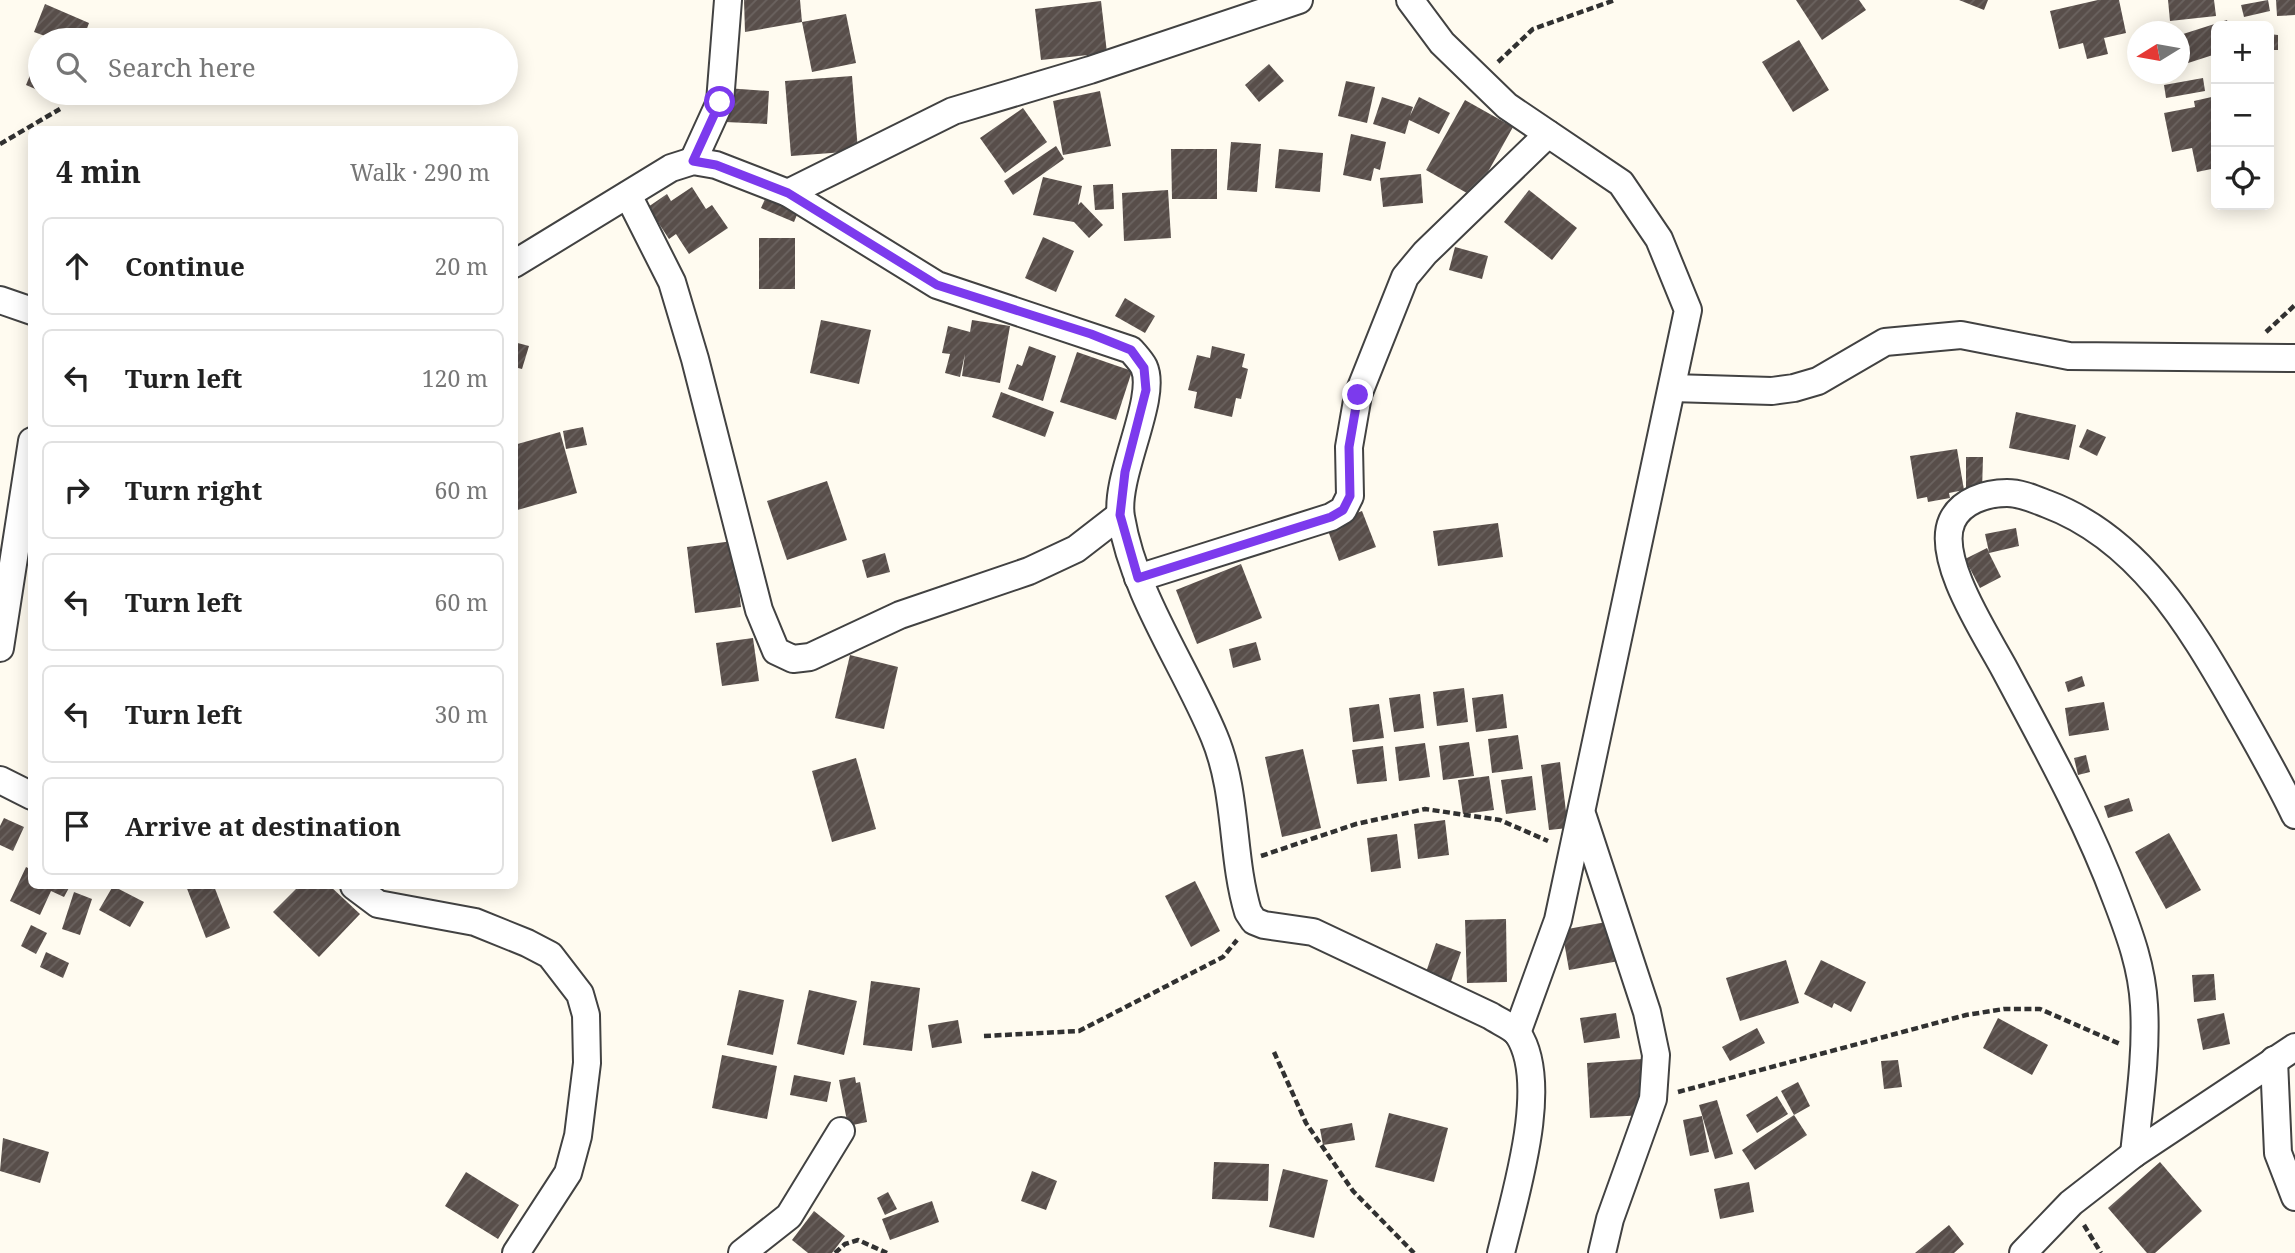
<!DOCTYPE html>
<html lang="en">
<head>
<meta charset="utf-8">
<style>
  :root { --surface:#fff; --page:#f2f2f2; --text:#222; --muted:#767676; --line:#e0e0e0 }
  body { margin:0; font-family:"Noto Serif",serif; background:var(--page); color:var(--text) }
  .controls { position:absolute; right:21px; top:21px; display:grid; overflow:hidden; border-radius:10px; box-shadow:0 4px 18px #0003 }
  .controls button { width:63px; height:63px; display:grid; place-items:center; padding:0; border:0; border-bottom:2px solid var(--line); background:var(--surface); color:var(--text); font:35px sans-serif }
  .compass { position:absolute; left:2127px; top:21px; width:63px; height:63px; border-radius:50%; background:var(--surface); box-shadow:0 4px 18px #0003; rotate:259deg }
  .stop { position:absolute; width:21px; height:21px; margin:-16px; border:5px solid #7c3aed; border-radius:50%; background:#fff }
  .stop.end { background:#7c3aed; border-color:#fff; box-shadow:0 2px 7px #0008 }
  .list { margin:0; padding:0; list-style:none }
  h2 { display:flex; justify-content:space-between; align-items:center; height:91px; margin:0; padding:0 28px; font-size:30px }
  h2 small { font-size:23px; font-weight:400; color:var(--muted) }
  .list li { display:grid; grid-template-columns:46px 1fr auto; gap:21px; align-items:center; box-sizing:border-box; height:98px; margin:0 14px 14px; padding:0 14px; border:2px solid var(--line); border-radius:10px }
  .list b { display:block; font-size:26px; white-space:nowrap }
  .list em { font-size:23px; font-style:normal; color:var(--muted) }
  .icon { flex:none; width:38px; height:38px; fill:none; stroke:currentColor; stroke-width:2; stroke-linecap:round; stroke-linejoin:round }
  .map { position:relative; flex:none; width:2295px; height:1253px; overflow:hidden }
  .search { position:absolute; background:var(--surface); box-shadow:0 4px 18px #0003; left:28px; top:28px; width:490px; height:77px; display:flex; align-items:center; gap:18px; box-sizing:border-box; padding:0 24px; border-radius:38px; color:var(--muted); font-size:26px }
  .panel { position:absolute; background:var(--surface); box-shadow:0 4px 18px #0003; left:28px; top:126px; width:490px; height:763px; border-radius:10px }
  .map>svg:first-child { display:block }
  .building { fill:url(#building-hatch) }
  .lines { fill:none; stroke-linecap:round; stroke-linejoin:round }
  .minor-casing { stroke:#424242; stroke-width:30 }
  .path { stroke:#313131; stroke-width:4.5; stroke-dasharray:7 3.5; stroke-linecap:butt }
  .minor { stroke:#fff; stroke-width:26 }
  .route { stroke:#7c3aed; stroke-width:9 }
</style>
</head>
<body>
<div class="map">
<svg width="2295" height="1253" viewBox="0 0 2295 1253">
  <defs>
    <pattern id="building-hatch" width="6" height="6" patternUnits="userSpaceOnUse" patternTransform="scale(1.75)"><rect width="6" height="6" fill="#584e4a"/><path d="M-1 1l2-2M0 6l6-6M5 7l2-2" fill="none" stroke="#6b6360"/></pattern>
  </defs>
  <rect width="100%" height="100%" fill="#fffbf0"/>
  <!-- building -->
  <g class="building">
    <polygon points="744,0 800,0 802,22 846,14 856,63 812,72 802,22 745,32"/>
    <polygon points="1796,0 1859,0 1866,10 1822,40"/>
    <polygon points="1959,0 1988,0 1984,10"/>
    <polygon points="2098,0 2119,0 2126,33 2104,38 2108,54 2087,59 2083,43 2059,49 2050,11"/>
    <polygon points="2168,0 2214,0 2216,16 2170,21"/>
    <polygon points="2268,0 2270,11 2244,17 2241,5"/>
    <polygon points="2276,0 2295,0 2295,15 2277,16"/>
    <polygon points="1101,1 1107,53 1041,60 1035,9"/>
    <polygon points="45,4 89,23 85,34 74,29 70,40 56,40 34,32"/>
    <polygon points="2227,20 2229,26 2216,26 2216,54 2185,64 2180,35"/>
    <polygon points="2269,34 2278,35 2278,50 2269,50"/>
    <polygon points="1799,40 1829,90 1793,112 1762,62"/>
    <polygon points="37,58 40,59 40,91 26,85"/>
    <polygon points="1269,64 1284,81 1259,102 1245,85"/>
    <polygon points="852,76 858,151 791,156 785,81"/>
    <polygon points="2203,78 2205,91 2166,98 2164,85"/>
    <polygon points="1346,81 1375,87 1367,123 1338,116"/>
    <polygon points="726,88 769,91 767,124 725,122"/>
    <polygon points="1100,91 1111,146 1063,155 1053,101"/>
    <polygon points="2216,96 2216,168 2197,172 2192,148 2172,152 2164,113 2195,107 2194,101"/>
    <polygon points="1382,97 1413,107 1410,116 1419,97 1450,113 1439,134 1409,120 1405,134 1373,124"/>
    <polygon points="1465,100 1513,127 1474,197 1426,170"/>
    <polygon points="1023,108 1047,142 1005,173 980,138"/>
    <polygon points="1351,134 1386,142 1380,170 1374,168 1371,181 1343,175"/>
    <polygon points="1231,142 1261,144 1257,192 1227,190"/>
    <polygon points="1056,146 1064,159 1013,195 1004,181"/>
    <polygon points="1171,149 1217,149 1217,199 1172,199"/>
    <polygon points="1279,149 1323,153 1320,192 1275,188"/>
    <polygon points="1421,174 1423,203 1383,207 1380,178"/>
    <polygon points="1043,177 1082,186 1078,205 1081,202 1103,225 1089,238 1074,222 1033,215"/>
    <polygon points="1113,184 1114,209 1095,210 1093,185"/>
    <polygon points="692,187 706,209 712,205 728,228 689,254 676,234 669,239 648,207 667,194 671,201"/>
    <polygon points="770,188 802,203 794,222 761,208"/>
    <polygon points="1168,190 1171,238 1124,241 1122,193"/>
    <polygon points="1529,190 1577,228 1552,260 1504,222"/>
    <polygon points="1043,237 1074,251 1056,292 1025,278"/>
    <rect x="759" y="238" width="36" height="51"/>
    <polygon points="1455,247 1488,256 1482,279 1449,270"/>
    <polygon points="1125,298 1155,316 1145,333 1115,316"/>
    <polygon points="821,320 871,330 859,384 810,373"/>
    <polygon points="972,320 1010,326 1000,383 962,376 965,354 960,377 945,373 950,354 942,353 948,326 970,332"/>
    <polygon points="514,342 529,346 522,369 514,367"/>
    <polygon points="1029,346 1056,356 1043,401 1008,389 1017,364 1022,366"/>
    <polygon points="1212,346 1245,354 1242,367 1248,369 1241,399 1236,398 1232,417 1194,408 1197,392 1188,390 1197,355 1210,358"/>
    <polygon points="1077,352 1132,371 1116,420 1060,402"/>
    <polygon points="1001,392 1054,412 1045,437 992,417"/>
    <polygon points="2016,412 2076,425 2069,460 2009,448"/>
    <polygon points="583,427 587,445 566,449 563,431"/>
    <polygon points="2087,429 2106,437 2097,456 2079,447"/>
    <polygon points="560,432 577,493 514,511 514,445"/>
    <polygon points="1957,449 1964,490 1949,493 1950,498 1928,502 1927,497 1917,499 1910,456"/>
    <polygon points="1966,457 1983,457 1982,491 1966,490"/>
    <polygon points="827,481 847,540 787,560 767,501"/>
    <polygon points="1362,511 1376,547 1339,561 1326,525"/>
    <polygon points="1498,523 1503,557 1438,566 1433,531"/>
    <polygon points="2016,528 2019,546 1989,553 2001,577 1980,588 1965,559 1987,548 1989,552 1985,534"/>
    <polygon points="733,541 741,607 695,613 687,547"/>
    <polygon points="885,553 890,572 867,578 862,560"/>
    <polygon points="1241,564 1262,618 1197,644 1176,590"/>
    <polygon points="753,638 759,681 722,686 716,643"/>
    <polygon points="1256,642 1261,660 1233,668 1229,649"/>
    <polygon points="850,655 898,667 884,729 835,718"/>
    <polygon points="2082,676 2085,686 2068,692 2065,682"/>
    <polygon points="1464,688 1468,722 1437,726 1433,692"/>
    <polygon points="1420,694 1424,728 1394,732 1389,698"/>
    <polygon points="1503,694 1507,728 1476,732 1472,698"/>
    <polygon points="2104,702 2109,730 2069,736 2065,708"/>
    <polygon points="1379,704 1384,738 1353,742 1349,708"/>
    <polygon points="1518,735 1523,769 1492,773 1488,739"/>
    <polygon points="1469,742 1474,776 1443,780 1439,746"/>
    <polygon points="1425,743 1430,777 1399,781 1395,747"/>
    <polygon points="1383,746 1387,781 1357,784 1352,750"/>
    <polygon points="1303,749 1321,828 1282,837 1265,757"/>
    <polygon points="2086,755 2090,772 2078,775 2074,758"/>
    <polygon points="856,758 876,829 832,842 812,771"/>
    <polygon points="1560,762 1568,828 1549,830 1541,765"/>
    <polygon points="1489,776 1494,810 1463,814 1458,780"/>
    <polygon points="1532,776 1536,810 1506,814 1501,780"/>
    <polygon points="2129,798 2133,811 2108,818 2104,806"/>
    <polygon points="4,818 24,827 13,851 0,845 0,826"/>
    <polygon points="1445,820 1449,855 1418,859 1414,824"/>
    <polygon points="2169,833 2201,890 2166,909 2135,852"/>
    <polygon points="1397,834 1401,868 1371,872 1367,838"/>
    <polygon points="26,867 32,870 32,886 70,886 64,897 51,891 40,915 10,901"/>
    <polygon points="1195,881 1220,931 1191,947 1165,896"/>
    <polygon points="113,886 144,902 130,927 99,910"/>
    <polygon points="186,886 214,886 230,928 206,938"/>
    <polygon points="299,886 330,886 360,914 319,957 273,912"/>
    <polygon points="74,892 92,899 80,935 62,929"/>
    <polygon points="1506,919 1507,982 1467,983 1465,920"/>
    <polygon points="1612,921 1619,961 1569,970 1562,930"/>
    <polygon points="31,925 47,933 36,954 21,946"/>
    <polygon points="1436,943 1461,952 1450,984 1425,975"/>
    <polygon points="46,952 69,963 63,978 40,967"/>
    <polygon points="1786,960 1799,1003 1740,1021 1726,978"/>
    <polygon points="1821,960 1866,982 1851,1012 1834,1003 1832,1008 1804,994"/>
    <polygon points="2214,974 2216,1000 2194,1002 2192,975"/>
    <polygon points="871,981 920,988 912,1051 863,1045"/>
    <polygon points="739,990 784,1000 773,1055 727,1045"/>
    <polygon points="809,990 857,1001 844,1055 797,1044"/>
    <polygon points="1616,1013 1620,1038 1584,1043 1580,1018"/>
    <polygon points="2224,1013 2230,1044 2203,1050 2197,1019"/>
    <polygon points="1998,1018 2048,1045 2032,1075 1983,1048"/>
    <polygon points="958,1020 962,1043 932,1048 928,1025"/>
    <polygon points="1757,1028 1765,1043 1730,1061 1722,1047"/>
    <polygon points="722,1055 777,1066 767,1119 712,1108"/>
    <polygon points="1642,1059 1645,1115 1590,1118 1587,1063"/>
    <polygon points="1898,1060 1902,1087 1884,1089 1881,1061"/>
    <polygon points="794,1075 831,1082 827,1102 790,1095"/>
    <polygon points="855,1077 856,1083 860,1082 867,1122 848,1126 839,1080"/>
    <polygon points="1798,1082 1810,1106 1794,1115 1781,1091"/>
    <polygon points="1777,1096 1788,1114 1757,1133 1746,1115"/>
    <polygon points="1717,1100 1733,1154 1715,1159 1699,1105"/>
    <polygon points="1389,1113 1448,1128 1434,1182 1375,1167"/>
    <polygon points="1794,1115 1807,1135 1755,1170 1742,1150"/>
    <polygon points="1702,1116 1709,1152 1690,1156 1683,1120"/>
    <polygon points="1352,1123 1355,1140 1323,1145 1320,1129"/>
    <polygon points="3,1138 49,1152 40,1183 0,1171"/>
    <polygon points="1214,1162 1269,1164 1268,1201 1212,1199"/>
    <polygon points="2160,1162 2202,1211 2155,1253 2147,1253 2108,1208"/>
    <polygon points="1283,1169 1328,1180 1314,1238 1269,1227"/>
    <polygon points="1032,1171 1057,1181 1046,1210 1021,1201"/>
    <polygon points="466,1172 519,1205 498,1239 445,1206"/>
    <polygon points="1749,1182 1754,1212 1720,1219 1714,1189"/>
    <polygon points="888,1192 897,1209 885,1215 877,1198"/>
    <polygon points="932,1201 939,1222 890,1240 882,1219"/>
    <polygon points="814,1211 845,1236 832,1253 808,1253 792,1240"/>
    <polygon points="1949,1225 1964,1244 1954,1253 1915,1253"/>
  </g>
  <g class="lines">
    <!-- minor casing -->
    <g class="minor-casing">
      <g id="minor">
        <polyline points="1410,0 1442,43 1507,106 1621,183 1659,239 1688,310 1558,920 1517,1033"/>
        <polyline points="693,161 720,102 728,0"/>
        <polyline points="788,193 953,111 1090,70 1299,0"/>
        <polyline points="628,195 672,282 695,359 759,610 776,651 793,659 810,657 900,615 1029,571 1076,549 1120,515"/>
        <path d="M514 264 671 168 693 161 716 165 788 193 937 285 1131 350C1135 355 1141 361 1144 367 1158 398 1114 477 1121 517 1134 595 1184 664 1214 736 1238 793 1231 856 1248 912L1254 921 1264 925 1313 932 1491 1016C1498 1021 1513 1027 1518 1034 1551 1084 1514 1198 1501 1253"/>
        <polyline points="0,300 32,311"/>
        <polyline points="1672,388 1772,391 1794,388 1818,381 1885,342 1961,335 2069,356 2295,358"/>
        <polyline points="1138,578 1331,517 1343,510 1350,496 1349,447 1358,395 1405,277 1425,253 1548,134"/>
        <polyline points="0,648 32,441"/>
        <polyline points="0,780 32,796"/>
        <polyline points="1583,817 1647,1012 1656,1055 1653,1099 1610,1219 1602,1253"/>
        <polyline points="354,886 378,904 475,922 527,943 550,955 580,994 586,1015 587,1063 578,1136 568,1173 516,1253"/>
        <polyline points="2274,1060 2278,1153 2295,1197"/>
        <path d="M2134 1154C2139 1105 2147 1054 2144 1005 2142 968 2130 935 2117 901 2087 820 2045 745 2005 670 1987 636 1935 559 1952 521 1961 501 1986 493 2007 493 2021 493 2034 499 2047 504 2138 538 2189 624 2235 704 2256 741 2277 777 2295 815"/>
        <polyline points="742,1253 789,1216 841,1131"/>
        <polyline points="2023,1253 2071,1203 2134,1154 2295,1047"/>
      </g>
    </g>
    <!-- path -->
    <g class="path">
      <polyline points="1498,62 1533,29 1615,0"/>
      <polyline points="0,144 60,109"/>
      <polyline points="2266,332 2295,305"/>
      <polyline points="1261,856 1356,824 1425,809 1500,820 1548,841"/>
      <polyline points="984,1036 1079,1031 1223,957 1237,940"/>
      <polyline points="1274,1052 1306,1123 1353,1191 1414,1253"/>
      <polyline points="1678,1092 1966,1015 2004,1009 2040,1009 2120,1044"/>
      <polyline points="2084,1225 2101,1253"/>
      <polyline points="835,1253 845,1244 858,1240 887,1253"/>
    </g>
    <!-- minor -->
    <use href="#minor" class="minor"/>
  </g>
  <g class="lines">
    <!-- route -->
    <polyline class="route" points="720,102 693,161 716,165 788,193 937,285 1091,334 1131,350 1144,368 1146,390 1125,472 1120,515 1138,578 1331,517 1343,510 1350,496 1349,447 1358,395"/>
  </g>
</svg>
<div class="controls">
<button>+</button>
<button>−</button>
<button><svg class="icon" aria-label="locate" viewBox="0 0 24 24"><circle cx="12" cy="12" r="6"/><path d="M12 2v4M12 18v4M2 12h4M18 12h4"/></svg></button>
</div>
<svg class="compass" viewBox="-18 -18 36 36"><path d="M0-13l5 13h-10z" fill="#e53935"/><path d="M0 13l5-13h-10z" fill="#767676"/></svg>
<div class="stop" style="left:720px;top:102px"></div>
<div class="stop end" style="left:1358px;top:395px"></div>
<div class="search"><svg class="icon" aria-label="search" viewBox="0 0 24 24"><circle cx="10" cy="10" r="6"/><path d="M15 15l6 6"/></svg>Search here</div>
<section class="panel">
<h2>4 min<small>Walk · 290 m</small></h2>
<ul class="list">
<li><svg class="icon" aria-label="ahead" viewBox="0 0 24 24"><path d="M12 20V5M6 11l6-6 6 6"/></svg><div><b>Continue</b></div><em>20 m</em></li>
<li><svg class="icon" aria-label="left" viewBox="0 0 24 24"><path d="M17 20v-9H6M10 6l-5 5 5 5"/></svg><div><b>Turn left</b></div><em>120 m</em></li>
<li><svg class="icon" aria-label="right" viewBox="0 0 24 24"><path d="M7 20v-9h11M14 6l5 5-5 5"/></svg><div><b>Turn right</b></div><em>60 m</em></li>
<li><svg class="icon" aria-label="left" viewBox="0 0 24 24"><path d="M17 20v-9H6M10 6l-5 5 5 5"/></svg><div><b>Turn left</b></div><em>60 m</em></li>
<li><svg class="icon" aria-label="left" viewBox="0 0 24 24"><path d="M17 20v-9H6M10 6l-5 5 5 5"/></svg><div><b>Turn left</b></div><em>30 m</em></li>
<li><svg class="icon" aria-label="arrive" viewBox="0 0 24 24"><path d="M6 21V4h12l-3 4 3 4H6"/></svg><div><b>Arrive at destination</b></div></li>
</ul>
</section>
</div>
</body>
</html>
